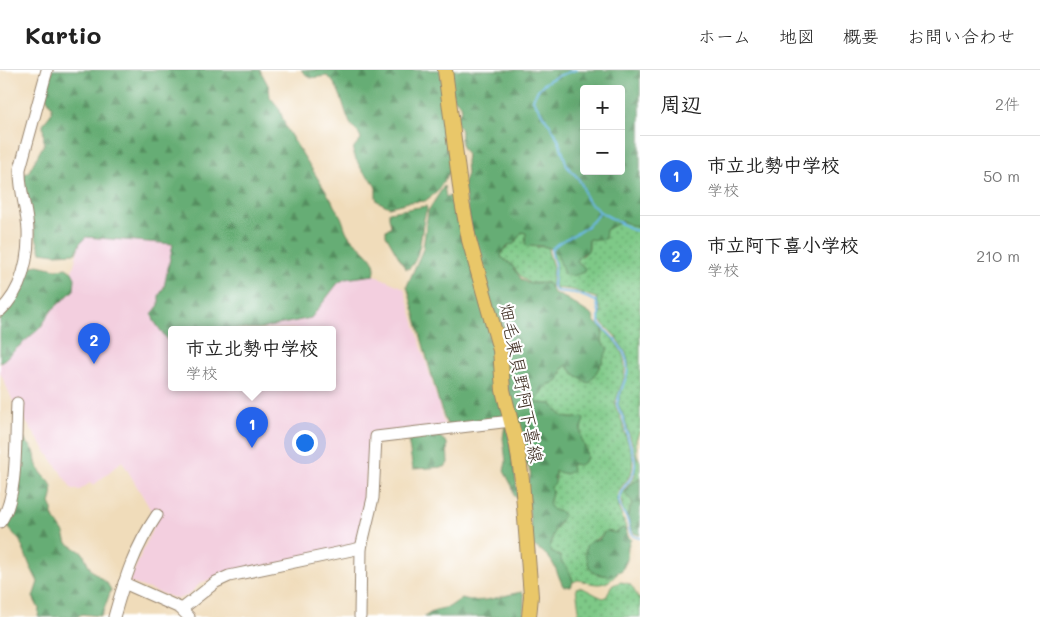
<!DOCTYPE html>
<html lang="ja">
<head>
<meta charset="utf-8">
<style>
  :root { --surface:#fff; --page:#f6f6f6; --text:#222; --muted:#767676; --line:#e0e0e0; --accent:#2563eb }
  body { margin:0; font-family:Mali,"Klee One",sans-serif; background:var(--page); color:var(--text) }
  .controls { position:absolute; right:15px; top:15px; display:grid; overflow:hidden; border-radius:5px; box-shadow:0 5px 20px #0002 }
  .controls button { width:45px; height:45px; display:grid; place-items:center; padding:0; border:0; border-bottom:1px solid var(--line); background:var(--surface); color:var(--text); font:25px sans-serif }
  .you { position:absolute; left:304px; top:372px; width:18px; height:18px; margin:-12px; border:4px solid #fff; border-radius:50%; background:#1a73e8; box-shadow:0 0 0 8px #1a73e833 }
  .badge { display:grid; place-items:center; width:32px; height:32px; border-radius:50%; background:var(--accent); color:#fff; font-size:16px; font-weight:700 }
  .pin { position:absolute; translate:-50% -41px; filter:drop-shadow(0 1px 2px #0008) }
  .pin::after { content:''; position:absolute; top:26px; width:18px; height:15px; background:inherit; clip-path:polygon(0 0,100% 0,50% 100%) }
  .popup { position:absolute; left:168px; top:256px; width:168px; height:65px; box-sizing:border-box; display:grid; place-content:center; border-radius:5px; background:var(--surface); filter:drop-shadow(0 1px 4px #0005); font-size:16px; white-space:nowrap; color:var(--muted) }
  .popup b { font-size:19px; color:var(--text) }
  .popup::after { content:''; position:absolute; left:50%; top:100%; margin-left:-10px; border:10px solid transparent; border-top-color:var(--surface) }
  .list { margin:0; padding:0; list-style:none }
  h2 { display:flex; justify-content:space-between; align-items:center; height:65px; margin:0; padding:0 20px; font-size:21px }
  h2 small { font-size:16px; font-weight:400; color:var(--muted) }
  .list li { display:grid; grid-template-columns:32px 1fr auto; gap:15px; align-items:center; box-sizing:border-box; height:80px; padding:0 20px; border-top:1px solid var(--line) }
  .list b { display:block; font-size:19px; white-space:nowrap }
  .list p { margin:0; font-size:16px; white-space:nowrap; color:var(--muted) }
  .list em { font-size:16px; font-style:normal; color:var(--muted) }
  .map { position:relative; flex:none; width:640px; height:547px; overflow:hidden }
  header { display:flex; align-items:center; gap:30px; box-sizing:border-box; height:70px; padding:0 25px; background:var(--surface); border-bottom:1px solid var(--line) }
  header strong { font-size:24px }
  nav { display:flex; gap:28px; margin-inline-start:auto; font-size:18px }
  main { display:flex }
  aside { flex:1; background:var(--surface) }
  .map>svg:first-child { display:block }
  .built { fill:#f3cfdf }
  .grass { fill:url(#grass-dots); stroke:#5c7a52 }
  .forest { fill:url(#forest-firs); stroke:#506c49; fill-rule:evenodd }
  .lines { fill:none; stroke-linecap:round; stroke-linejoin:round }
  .stream { stroke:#6cb9e6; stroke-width:2 }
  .minor-casing { stroke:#96836c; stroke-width:13 }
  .major-casing { stroke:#96836c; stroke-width:16 }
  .minor { stroke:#fff; stroke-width:11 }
  .major { stroke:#e9c769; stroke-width:14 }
  .labels { text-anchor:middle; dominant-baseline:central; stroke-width:4.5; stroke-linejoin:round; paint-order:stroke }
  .street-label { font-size:18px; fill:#3b2a1e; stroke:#fff }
</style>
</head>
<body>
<header>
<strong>Kartio</strong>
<nav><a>ホーム</a><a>地図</a><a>概要</a><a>お問い合わせ</a></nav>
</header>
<main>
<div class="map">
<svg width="640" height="547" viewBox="0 0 640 547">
  <defs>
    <pattern id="grass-dots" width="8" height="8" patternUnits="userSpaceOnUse" patternTransform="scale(1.25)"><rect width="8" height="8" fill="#7ec987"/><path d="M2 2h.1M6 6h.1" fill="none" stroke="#68a36e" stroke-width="1.8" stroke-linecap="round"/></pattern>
    <pattern id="forest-firs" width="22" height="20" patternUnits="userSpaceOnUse" patternTransform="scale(1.25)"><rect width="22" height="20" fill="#66ad74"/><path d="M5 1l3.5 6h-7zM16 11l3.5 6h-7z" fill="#558d5f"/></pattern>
  </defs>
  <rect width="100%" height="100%" fill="#fff"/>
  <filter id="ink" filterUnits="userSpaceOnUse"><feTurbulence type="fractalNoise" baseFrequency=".02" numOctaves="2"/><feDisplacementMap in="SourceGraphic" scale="10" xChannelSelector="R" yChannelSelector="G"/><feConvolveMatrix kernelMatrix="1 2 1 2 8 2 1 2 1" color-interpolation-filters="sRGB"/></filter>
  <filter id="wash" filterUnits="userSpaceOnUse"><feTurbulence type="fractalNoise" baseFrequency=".0096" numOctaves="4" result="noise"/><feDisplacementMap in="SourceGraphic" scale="20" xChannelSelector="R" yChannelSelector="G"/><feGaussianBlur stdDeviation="1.12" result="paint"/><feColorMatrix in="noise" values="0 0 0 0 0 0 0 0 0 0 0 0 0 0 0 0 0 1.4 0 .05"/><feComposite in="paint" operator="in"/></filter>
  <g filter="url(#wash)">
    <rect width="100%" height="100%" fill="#f0dcba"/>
    <!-- built -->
    <polygon class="built" points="86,167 174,174 164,217 159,226 159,235 152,244 172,277 172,317 332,317 332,259 259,259 311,248 338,213 345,209 374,205 404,218 444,353 443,357 370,366 360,474 208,510 201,513 187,526 177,529 129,512 157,448 149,437 122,391 93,416 90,413 80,420 72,419 24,349 20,347 0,302 0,295 8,284 40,258 52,240 74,220 75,208 72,202 80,173"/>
    <!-- grass -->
    <g class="grass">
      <polygon points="622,151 640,159 640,359 636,370 637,384 640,392 640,409 632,413 628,426 633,432 627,446 623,441 621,429 623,422 635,406 636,387 624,347 618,334 629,295 626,283 615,266 599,250 601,241 596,228 573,220 556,218 554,213 556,193 552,182 554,180 561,191 562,197 585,198 577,191 578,187 584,185 589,178 589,169 599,170 606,160"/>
      <path d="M522 162 527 163 526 175C534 178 542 176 550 177L548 181 553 197 551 218 546 212C531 220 522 208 513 197 511 193 505 190 501 187L502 182Z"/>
      <path d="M603 259C623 278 631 293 620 319 618 325 616 329 615 334 616 340 619 343 621 349 624 354 624 361 626 367 628 374 631 379 632 386 636 411 619 412 617 428 616 441 626 449 626 461L623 458 616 463C601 459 603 469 591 471L596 504 611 506 618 503C604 519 595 514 578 510L573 512 572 507 550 478 554 461 561 451V442L553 440 549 435 552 423 551 417 556 409 555 401 571 394 586 380 580 366 583 347C565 350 562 348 552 334L536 333 535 330 547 315 559 311 562 299 567 295 573 303 588 312C594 309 606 285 607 278L602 273Z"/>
      <path d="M620 512C633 513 633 518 638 528L640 529V547H576L579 540 576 518 579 517C587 519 595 525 603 528L607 526 611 516Z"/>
    </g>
    <!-- forest -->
    <g class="forest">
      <path d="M52 0H260L269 17 270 27 279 38 286 58 332 131C334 137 337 140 340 145 344 152 344 160 350 167 358 177 380 188 374 205L345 209 338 213 311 248 259 259H172V277L154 251 152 244 159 235V226L164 217 173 174 86 167 80 173 76 183 55 184 41 182C31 156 28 131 24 104L28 103 44 74 43 54 51 44 52 37 45 25Z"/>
      <path d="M301 0H440L453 96 437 122 425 131 409 132 389 137 377 131 376 127V118L372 110 363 102 353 84 354 77 361 69C360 62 353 59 350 53 343 38 341 16 327 6L310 8Z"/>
      <path d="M449 0H640V159L622 151 606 160 605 169 599 170 589 169 588 181 578 187 577 191 585 198V202C578 204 572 208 564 204 559 190 558 177 541 176 535 175 531 177 525 175L526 163 522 162 514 174 508 175 502 182 501 187 512 195 521 209 527 213H548L554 223 567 229 593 246 595 252 603 259 602 273 608 278C606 285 594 309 588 313L573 303 567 295 562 299 559 311 547 315 535 330 536 333 552 334C562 348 565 350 583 347L584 350C574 371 590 374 586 390L580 395 571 394 572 401 566 404 555 401V413L551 417 552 423 549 434 553 440 561 442 564 445 554 461 550 478 553 483 560 486 562 493C568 496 571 505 573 512L571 517 563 516C558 506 555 492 545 484 541 479 536 479 532 474L527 415C531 406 533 401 525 393L474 171 463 114 467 104 466 92 467 85C465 81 461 77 461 72 459 65 464 61 457 55V46L462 39 461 35 453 28ZM584 19H621V101H584Z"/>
      <polygon points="444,116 446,127 457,126 487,241 506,346 501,350 447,355 440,336 407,216 423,179 428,141"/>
      <path d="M426 136 427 139C420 154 423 189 408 199L405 198 386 165V160L391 156 389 147V142Z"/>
      <polygon points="38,195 56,199 66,198 72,202 75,208 74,220 52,240 40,258 0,293 0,245 28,199 32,196"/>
      <polygon points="505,355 507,355 519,429 514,426 512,416 504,401 506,392 503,368"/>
      <polygon points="432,365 439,366 447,373 448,393 445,397 413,399 408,370 411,367"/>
      <path d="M24 369C27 373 32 377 34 381 36 386 35 393 38 397 45 412 58 410 50 433L52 437V445L64 463 67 473 83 483 91 500 107 513 111 520 102 545 100 546 82 544 77 547H38L39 539 33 527 38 512 30 496 20 471 8 457 9 449 19 428 22 376Z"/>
      <path d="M640 409V465C627 463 632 455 627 446L633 432 625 424C626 415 633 413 640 409Z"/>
      <polygon points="622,458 625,459 628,466 631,469 628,476 627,490 622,500 611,506 596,504 590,499 585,484 586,476 591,471 598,470 606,461 616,463"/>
      <path d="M522 522 524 525V547H424L435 540 449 537 462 528C483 535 502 525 522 522Z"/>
    </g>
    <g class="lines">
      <!-- stream -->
      <g class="stream">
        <path d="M576 0C559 5 538 11 533 30L555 63 560 74 567 96 578 108 583 117 586 129 600 142C595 149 590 155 582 160 572 167 558 170 551 180L555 195 553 216 556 221 575 223 596 231 599 242V253C612 267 631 282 627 304 624 314 619 324 617 334 618 339 621 343 623 348 625 353 626 358 627 363 629 374 634 382 635 393 636 411 618 417 619 431 620 440 626 445 628 452 630 462 629 466 640 468"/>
        <polyline points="600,142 633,160 640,161"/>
      </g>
    </g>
  </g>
  <g filter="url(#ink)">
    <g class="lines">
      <!-- minor casing -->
      <g class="minor-casing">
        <g id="minor">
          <path d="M0 241C22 221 29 189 28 160 27 139 19 120 20 99L47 0"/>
          <path d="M0 452C19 428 15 365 17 333"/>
          <polyline points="124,513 180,538 189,547"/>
          <polyline points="182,539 216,512 229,506 361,478"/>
          <path d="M114 547C125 508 134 479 157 445"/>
          <polyline points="360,547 361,478 373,428 376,367 511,351"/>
        </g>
      </g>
      <!-- major casing -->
      <g class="major-casing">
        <polyline id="major" points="445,0 462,132 469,170 500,280 503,320 517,376 522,410 531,526 529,547"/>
      </g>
      <!-- minor -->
      <use href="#minor" class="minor"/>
      <!-- major -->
      <use href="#major" class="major"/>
    </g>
  </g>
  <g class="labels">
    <!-- street labels -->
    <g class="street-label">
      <text transform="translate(522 313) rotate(79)">畑毛東貝野阿下喜線</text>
    </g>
  </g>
</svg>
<div class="controls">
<button>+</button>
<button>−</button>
</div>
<div class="you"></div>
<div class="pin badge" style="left:252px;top:378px">1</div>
<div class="popup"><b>市立北勢中学校</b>学校</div>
<div class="pin badge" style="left:94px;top:294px">2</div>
</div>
<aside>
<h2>周辺<small>2件</small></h2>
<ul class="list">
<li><span class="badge">1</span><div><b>市立北勢中学校</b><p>学校</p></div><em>50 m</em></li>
<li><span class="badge">2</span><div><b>市立阿下喜小学校</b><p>学校</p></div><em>210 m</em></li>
</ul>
</aside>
</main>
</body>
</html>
